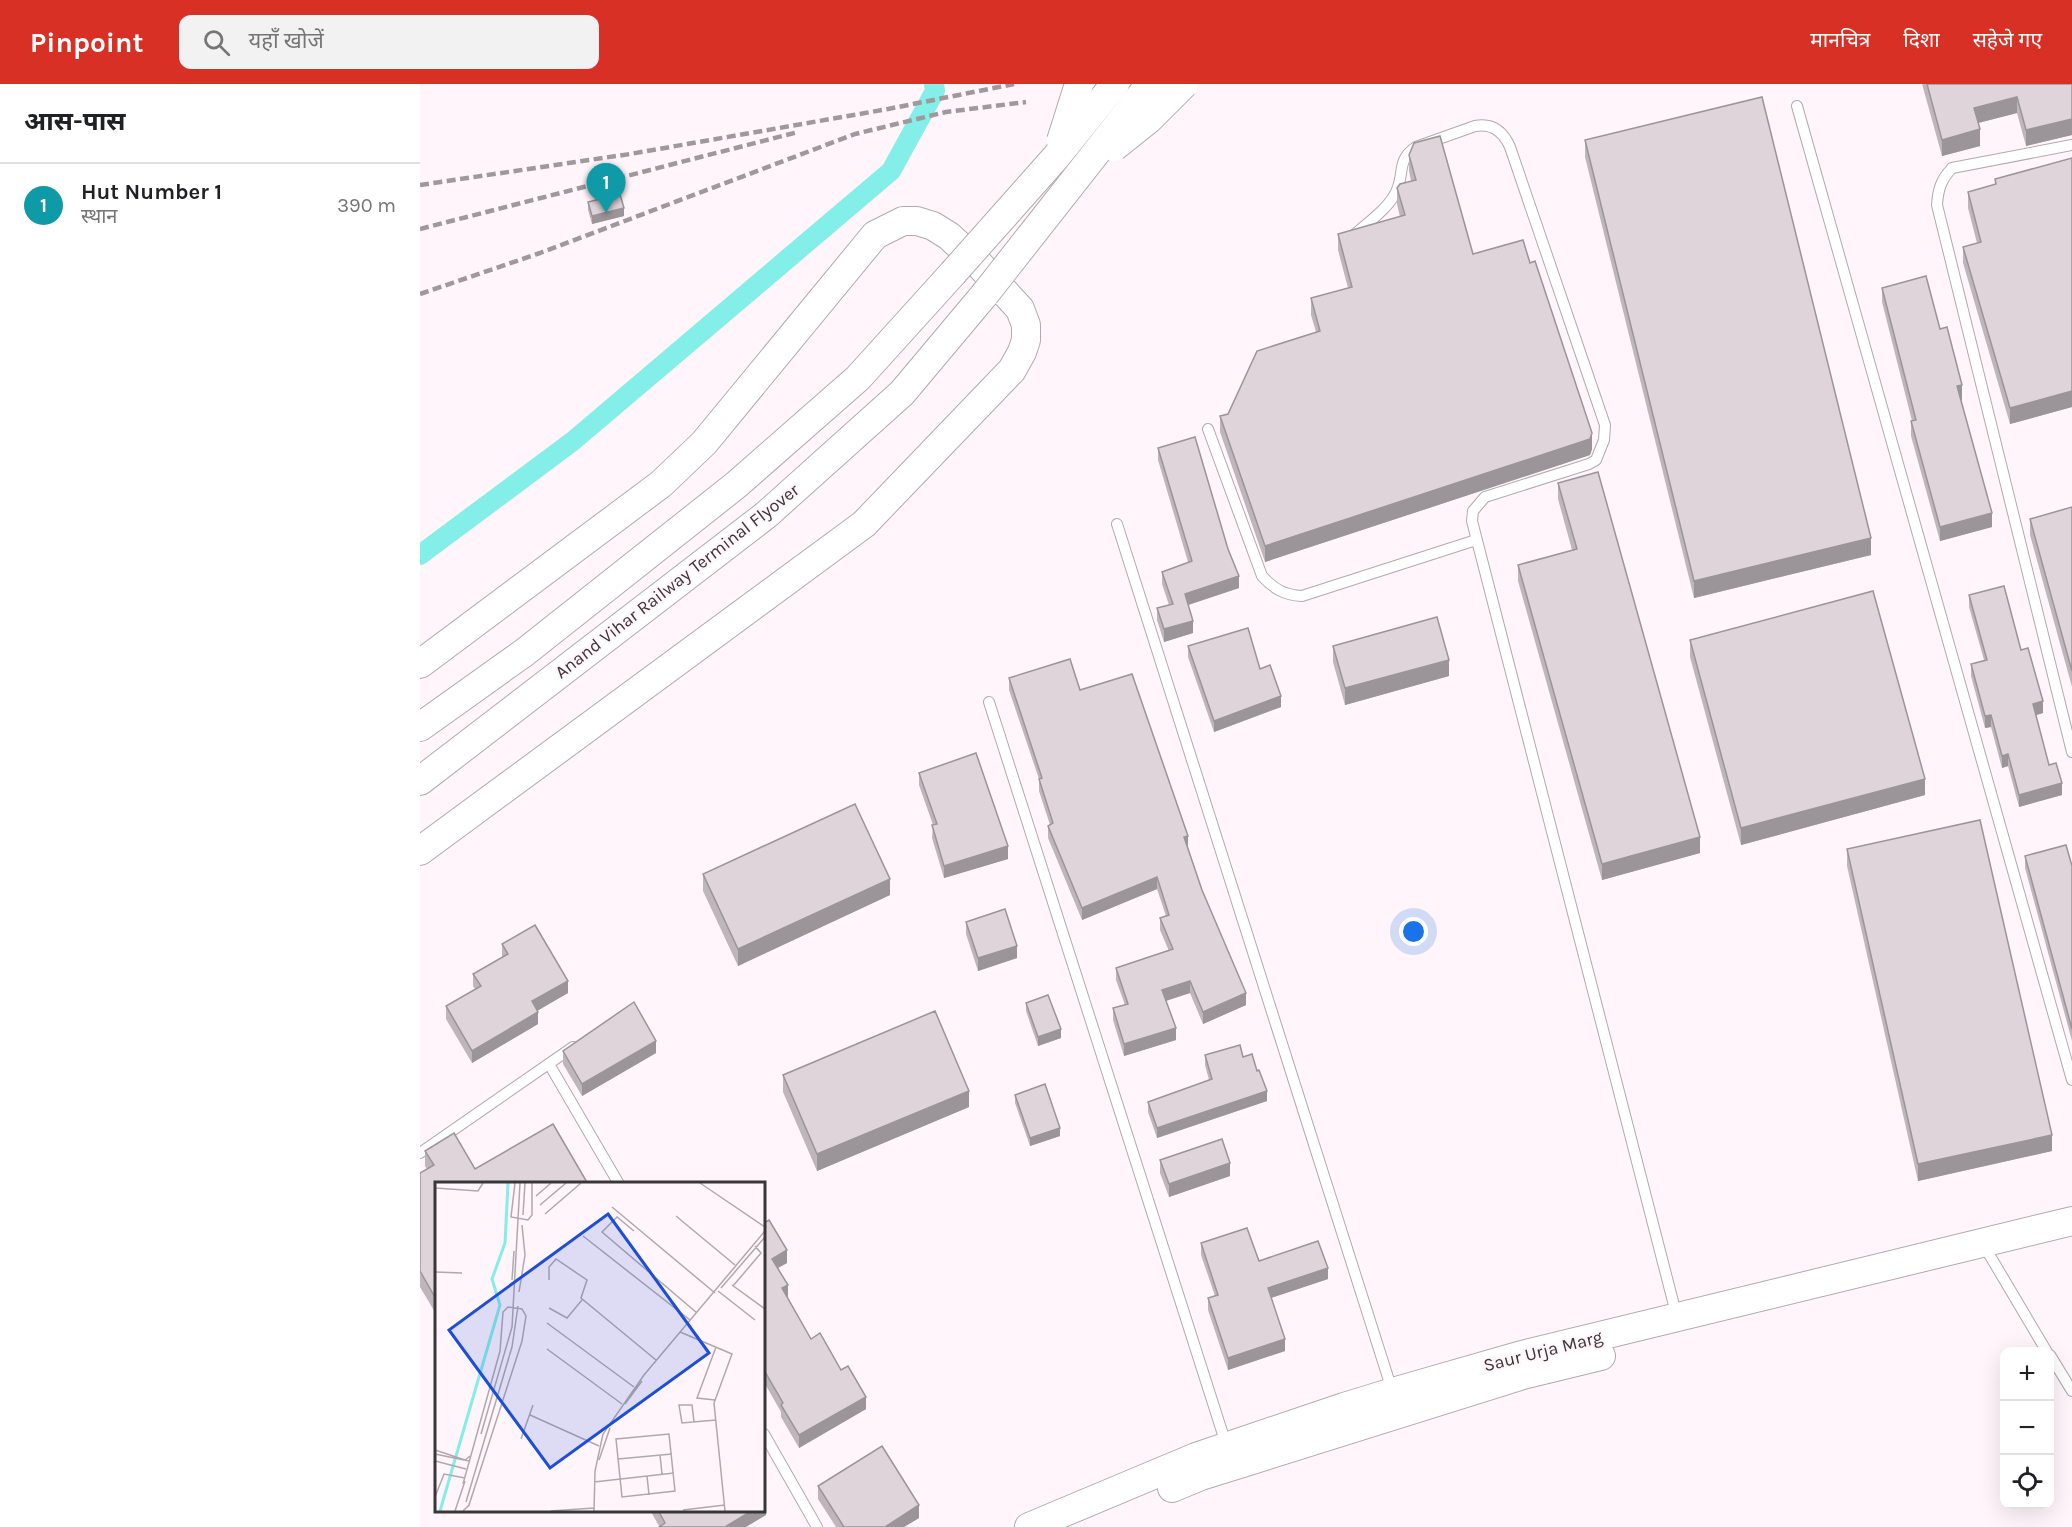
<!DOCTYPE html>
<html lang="hi">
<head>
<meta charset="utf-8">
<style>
  :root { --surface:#fff; --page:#f2f2f2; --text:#202124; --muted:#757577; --line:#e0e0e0; --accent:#d93025 }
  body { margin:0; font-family:Karla,"Noto Sans Devanagari",sans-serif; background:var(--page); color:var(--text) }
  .controls { position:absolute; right:18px; bottom:18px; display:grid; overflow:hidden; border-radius:12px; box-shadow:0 6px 24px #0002 }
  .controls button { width:54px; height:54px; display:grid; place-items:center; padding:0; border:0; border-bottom:2px solid var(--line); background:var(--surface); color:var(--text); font:30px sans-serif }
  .you { position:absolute; left:994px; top:848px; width:21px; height:21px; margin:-15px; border:4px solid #fff; border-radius:50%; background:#1a73e8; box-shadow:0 0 0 9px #1a73e833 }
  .badge { display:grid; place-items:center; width:39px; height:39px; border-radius:50%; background:var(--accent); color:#fff; font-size:20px; font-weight:700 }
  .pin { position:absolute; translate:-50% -50px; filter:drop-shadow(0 2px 3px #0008) }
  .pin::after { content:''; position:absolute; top:32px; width:21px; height:18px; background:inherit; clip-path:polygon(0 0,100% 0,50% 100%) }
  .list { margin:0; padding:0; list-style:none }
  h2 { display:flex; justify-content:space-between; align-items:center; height:78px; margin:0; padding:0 24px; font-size:26px }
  h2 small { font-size:20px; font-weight:400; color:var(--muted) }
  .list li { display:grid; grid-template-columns:39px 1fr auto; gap:18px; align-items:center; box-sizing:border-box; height:84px; padding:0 24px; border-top:2px solid var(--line) }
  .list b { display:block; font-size:22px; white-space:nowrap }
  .list p { margin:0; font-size:20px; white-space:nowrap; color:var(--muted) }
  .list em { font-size:20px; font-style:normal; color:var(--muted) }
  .icon { flex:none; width:33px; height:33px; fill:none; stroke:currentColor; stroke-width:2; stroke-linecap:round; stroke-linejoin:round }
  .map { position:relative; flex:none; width:1652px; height:1443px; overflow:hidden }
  header { display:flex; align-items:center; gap:36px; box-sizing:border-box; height:84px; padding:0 30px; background:var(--accent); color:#fff }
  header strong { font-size:28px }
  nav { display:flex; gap:33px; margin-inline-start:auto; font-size:21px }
  .search { width:420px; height:54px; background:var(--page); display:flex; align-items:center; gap:15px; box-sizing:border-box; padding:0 21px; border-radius:12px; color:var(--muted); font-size:22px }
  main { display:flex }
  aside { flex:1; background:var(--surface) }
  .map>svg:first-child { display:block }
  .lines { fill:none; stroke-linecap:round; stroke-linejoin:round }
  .canal { stroke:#84eee8; stroke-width:20 }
  .lane-casing { stroke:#b3a9ae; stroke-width:12 }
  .secondary-casing { stroke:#b3a9ae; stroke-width:30 }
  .lane { stroke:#fff; stroke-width:10 }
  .secondary { stroke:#fff; stroke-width:28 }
  .rail { stroke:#a0999c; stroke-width:4.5; stroke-dasharray:9 4.5; stroke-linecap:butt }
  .secondary-bridge-casing { stroke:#b3a9ae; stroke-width:30; stroke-linecap:butt }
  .secondary-bridge { stroke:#fff; stroke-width:28 }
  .wall { fill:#bfb6bb }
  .shaded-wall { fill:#9b9498 }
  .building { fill:#ded4d9; stroke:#9b9498; stroke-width:1.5 }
  .labels { text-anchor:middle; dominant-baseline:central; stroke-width:4.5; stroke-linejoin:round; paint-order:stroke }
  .street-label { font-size:18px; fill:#3a3638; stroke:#fff5fa }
  .inset-river { fill:none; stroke:#84eee8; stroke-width:3 }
  .inset-road { fill:none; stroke:#b0a9ac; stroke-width:1.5 }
  .view { fill:#1d4ed8; fill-opacity:0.15; stroke:#1d4ed8; stroke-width:3 }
  .inset-edge { fill:none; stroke:#3a3638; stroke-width:3 }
</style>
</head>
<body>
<header>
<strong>Pinpoint</strong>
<div class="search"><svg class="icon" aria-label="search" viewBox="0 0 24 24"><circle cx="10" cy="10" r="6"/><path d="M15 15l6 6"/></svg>यहाँ खोजें</div>
<nav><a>मानचित्र</a><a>दिशा</a><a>सहेजे गए</a></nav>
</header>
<main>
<aside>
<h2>आस-पास<small></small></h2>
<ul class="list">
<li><span class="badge" style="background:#0f9aa8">1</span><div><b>Hut Number 1</b><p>स्थान</p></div><em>390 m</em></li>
</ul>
</aside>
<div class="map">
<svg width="1652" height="1443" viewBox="0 0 1652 1443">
  <rect width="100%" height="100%" fill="#fff5fa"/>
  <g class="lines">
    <!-- canal -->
    <polyline class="canal" points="0,471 153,357 471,87 515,7 514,0"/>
    <!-- lane casing -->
    <g class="lane-casing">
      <g id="lane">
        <polyline points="1377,22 1652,996"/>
        <path d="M1652 61 1532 84C1521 96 1518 105 1517 121L1652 668"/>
        <path d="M933 152C947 139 968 125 976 108 985 90 976 76 996 63L1055 42C1072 39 1083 47 1090 63L1185 341 1184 356 1176 376 1169 380 1065 413 1053 427 1052 437 1257 1233"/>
        <path d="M788 345 842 492C854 505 864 511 882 512L1056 456"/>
        <polyline points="697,440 972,1306"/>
        <polyline points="569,618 806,1360"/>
        <polyline points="129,980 199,1100"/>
        <polyline points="0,1069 153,963"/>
        <polyline points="1563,1160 1627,1268"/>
        <polyline points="1630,1271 1652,1307"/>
        <polyline points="344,1350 397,1443"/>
      </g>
    </g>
    <!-- secondary casing -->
    <g class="secondary-casing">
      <g id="secondary">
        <polyline points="0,580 241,400 284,359 455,151 483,137 497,137 513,142 529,152 557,178 600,225 606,241 606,256 602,268 592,286 444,440 0,767"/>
        <polyline points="0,643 105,568 316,401 438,294 533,189"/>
        <polyline points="0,697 346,431 482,309 565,210"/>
        <polyline points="752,1404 781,1392 1103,1291 1181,1272"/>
        <polyline points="609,1443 776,1373 924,1323 973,1308 1102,1271 1652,1137"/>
      </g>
    </g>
    <!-- lane -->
    <use href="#lane" class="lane"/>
    <!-- secondary -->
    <use href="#secondary" class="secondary"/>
    <!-- rail -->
    <g class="rail">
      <polyline points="0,101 210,70 468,25 594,0"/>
      <polyline points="0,145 378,48"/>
      <polyline points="0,210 120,169 435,50 526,28 606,18"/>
    </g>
    <!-- secondary-bridge casing -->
    <g class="secondary-bridge-casing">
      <g id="secondary-bridge">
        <polyline points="641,57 659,0"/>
        <polyline points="694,63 729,35 764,0"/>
        <polyline points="533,189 636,73 695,0"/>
        <polyline points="565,210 730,0"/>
      </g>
    </g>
    <!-- secondary-bridge -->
    <use href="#secondary-bridge" class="secondary-bridge"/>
  </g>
  <!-- wall -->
  <g class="wall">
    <polygon points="1502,0 1652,0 1652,51 1606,62 1597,29 1558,39 1560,62 1522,72"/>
    <polygon points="1165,56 1451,471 1274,514 1165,73"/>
    <polygon points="989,71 1053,170 1110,179 1172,365 1170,371 845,478 800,348 800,332 808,330 896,248 891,231 891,214 928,204 918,166 918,150 980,133 977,120 977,104 991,97 989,87"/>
    <polygon points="1652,74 1652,323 1590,340 1543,179 1543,163 1557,159 1548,124 1548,108 1575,101 1575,95"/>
    <polygon points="168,118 204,132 172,140 168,126"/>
    <polygon points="1462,204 1520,245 1542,316 1541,316 1572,443 1520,457 1491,352 1491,337 1492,337 1462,218"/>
    <polygon points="738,364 819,504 768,521 773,549 744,558 737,536 737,524 749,521 742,500 742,488 768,478 738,376"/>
    <polygon points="1138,399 1280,769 1182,796 1098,497 1098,481 1152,466 1138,415"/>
    <polygon points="1652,423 1652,603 1610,451 1610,435"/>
    <polygon points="1549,511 1601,566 1623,629 1616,631 1629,681 1642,711 1599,723 1588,682 1582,684 1571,643 1565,644 1551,592 1551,580 1564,576 1549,523"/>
    <polygon points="1270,556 1505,711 1321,761 1270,573"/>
    <polygon points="768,562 840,585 861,623 794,648 768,573"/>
    <polygon points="913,562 1029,592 925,621 913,578"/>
    <polygon points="589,594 660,606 768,763 782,806 826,921 783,940 770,909 746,917 756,956 704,972 693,936 693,924 705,921 696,896 696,884 749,867 740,846 740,834 746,832 737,805 662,836 628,754 628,742 630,741 619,707 619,695 589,606"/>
    <polygon points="499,689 588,775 524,794 512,754 513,741 499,701"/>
    <polygon points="1427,765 1632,1067 1498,1097 1427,782"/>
    <polygon points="1605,772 1652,782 1652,957 1605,784"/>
    <polygon points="283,790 470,811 318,882 283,807"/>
    <polygon points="546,838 597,874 558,887 546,850"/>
    <polygon points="82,860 148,909 117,926 118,940 52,979 26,935 26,922 55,905 53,902 53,890 82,873"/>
    <polygon points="606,919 641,954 618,962 606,927"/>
    <polygon points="143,967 236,969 162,1012 143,980"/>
    <polygon points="785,971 823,973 837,987 847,1017 737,1054 728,1028 728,1018 789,996 785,981"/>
    <polygon points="363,991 549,1023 397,1087 363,1008"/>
    <polygon points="595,1011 640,1052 610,1062 595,1019"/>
    <polygon points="5,1067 55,1085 168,1100 16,1100 16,1230 0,1203 0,1089 7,1085 5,1082"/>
    <polygon points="740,1076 810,1092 749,1113 740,1089"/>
    <polygon points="344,1139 367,1179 358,1184 368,1213 367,1214 391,1255 446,1325 379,1364 361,1333 361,1328 344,1298"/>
    <polygon points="781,1159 839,1177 908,1195 851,1214 865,1267 808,1286 788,1226 788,1214 795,1212 781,1171"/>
    <polygon points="398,1402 499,1434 484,1443 416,1443 398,1415"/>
    <polygon points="230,1426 344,1426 346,1431 239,1442"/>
  </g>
  <!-- shaded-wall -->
  <g class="shaded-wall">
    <polygon points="1597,13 1597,29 1554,40 1554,24"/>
    <polygon points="1652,35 1652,51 1606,62 1606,46"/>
    <polygon points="1560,45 1560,62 1522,72 1522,56"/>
    <polygon points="204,124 204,132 172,140 172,132"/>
    <polygon points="1542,301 1542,316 1537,317 1537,302"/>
    <polygon points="1652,307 1652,323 1590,340 1590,324"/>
    <polygon points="1172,349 1172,365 1170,371 845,478 845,462"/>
    <polygon points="1572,429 1572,443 1520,457 1520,443"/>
    <polygon points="1451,454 1451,471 1274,514 1274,497"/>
    <polygon points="819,492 819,504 765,522 765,510"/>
    <polygon points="773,537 773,549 744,558 744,545"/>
    <polygon points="1029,576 1029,592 925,621 925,604"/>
    <polygon points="861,612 861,623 794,648 794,637"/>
    <polygon points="1623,617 1623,629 1613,632 1613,620"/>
    <polygon points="1571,631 1571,643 1565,644 1565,632"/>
    <polygon points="1588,670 1588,682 1582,684 1582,672"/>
    <polygon points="1505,695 1505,711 1321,761 1321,744"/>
    <polygon points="1642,699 1642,711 1599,723 1599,711"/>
    <polygon points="768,752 768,764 764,753"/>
    <polygon points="1280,753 1280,769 1182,796 1182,780"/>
    <polygon points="588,762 588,775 524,794 524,782"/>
    <polygon points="737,793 737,805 662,836 662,824"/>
    <polygon points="470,795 470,811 318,882 318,865"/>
    <polygon points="597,862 597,874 558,887 558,874"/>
    <polygon points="148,897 148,909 112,930 112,917"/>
    <polygon points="770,897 770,909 742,918 742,906"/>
    <polygon points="826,909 826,921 783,940 783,928"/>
    <polygon points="118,928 118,940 52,979 52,967"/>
    <polygon points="756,944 756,956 704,972 704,960"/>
    <polygon points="641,945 641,954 618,962 618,953"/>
    <polygon points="236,957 236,969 162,1012 162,1000"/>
    <polygon points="549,1007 549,1023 397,1087 397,1070"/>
    <polygon points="847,1007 847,1017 737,1054 737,1044"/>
    <polygon points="640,1044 640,1052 610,1062 610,1054"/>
    <polygon points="1632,1051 1632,1067 1498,1097 1498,1080"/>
    <polygon points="810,1079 810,1092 749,1113 749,1100"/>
    <polygon points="367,1166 367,1179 352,1187 352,1175"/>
    <polygon points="908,1184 908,1195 848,1215 848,1204"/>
    <polygon points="368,1201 368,1213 362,1217 362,1204"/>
    <polygon points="865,1255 865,1267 808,1286 808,1274"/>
    <polygon points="446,1313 446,1325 379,1364 379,1351"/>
    <polygon points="346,1419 346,1431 326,1443 305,1443 333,1426 344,1426 344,1420"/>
    <polygon points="499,1421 499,1434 484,1443 465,1443"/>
  </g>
  <!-- building -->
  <g class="building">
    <polygon points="1507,0 1652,0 1652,35 1606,46 1597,13 1554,24 1560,45 1522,56"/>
    <polygon points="1342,13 1451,454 1274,497 1165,56"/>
    <polygon points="1020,52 1053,170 1103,156 1110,179 1115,177 1172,349 1170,355 845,462 800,332 808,330 837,267 900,247 891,214 932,203 918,150 985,131 977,104 980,100 996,96 989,71 994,59"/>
    <polygon points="1652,74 1652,307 1590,324 1543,163 1561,158 1548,108 1576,100 1575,95"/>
    <polygon points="200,110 204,124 172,132 168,118"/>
    <polygon points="1506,192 1520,245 1527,243 1542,301 1537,302 1572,429 1520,443 1491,337 1496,336 1462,204"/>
    <polygon points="775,353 808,465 819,492 765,510 773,537 744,545 737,524 753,520 742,488 772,477 738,364"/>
    <polygon points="1178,388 1280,753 1182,780 1098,481 1157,465 1138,399"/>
    <polygon points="1652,423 1652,587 1610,435"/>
    <polygon points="1584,502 1601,566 1608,564 1623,617 1613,620 1629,681 1636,679 1642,699 1599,711 1588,670 1582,672 1571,631 1565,632 1551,580 1567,576 1549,511"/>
    <polygon points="1453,507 1505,695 1321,744 1270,556"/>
    <polygon points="1017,533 1029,576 925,604 913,562"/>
    <polygon points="828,544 840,585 850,581 861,612 794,637 768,562"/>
    <polygon points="650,575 660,606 712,590 768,752 764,753 782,806 826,909 783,928 770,897 742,906 756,944 704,960 693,924 708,920 696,884 753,865 740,834 749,831 737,793 662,824 628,742 633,739 619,695 622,694 589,594"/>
    <polygon points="556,669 588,762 524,782 512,741 517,740 499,689"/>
    <polygon points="435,720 470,795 318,865 283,790"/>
    <polygon points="1560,736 1632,1051 1498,1080 1427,765"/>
    <polygon points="1646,761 1652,782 1652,945 1605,772"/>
    <polygon points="585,825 597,862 558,874 546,838"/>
    <polygon points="115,841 148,897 112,917 118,928 52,967 26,922 61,902 53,890 88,870 82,860"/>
    <polygon points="628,911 641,945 618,953 606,919"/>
    <polygon points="214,918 236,957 162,1000 143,967"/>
    <polygon points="515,927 549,1007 397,1070 363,991"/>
    <polygon points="820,961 823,973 832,970 837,987 839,986 847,1007 737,1044 728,1018 792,995 785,971"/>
    <polygon points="625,1000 640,1044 610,1054 595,1011"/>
    <polygon points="133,1040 168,1100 16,1100 16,1215 0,1187 0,1089 14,1081 5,1067 34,1049 55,1085"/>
    <polygon points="802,1055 810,1079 749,1100 740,1076"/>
    <polygon points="349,1136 367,1166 352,1175 368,1201 362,1204 391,1255 400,1249 421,1286 428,1282 446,1313 379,1351 361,1321 363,1319 344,1286 344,1139"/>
    <polygon points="827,1144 839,1177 898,1157 908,1184 848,1204 865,1255 808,1274 788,1214 798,1211 781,1159"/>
    <polygon points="462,1362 499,1421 465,1443 424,1443 398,1402"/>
    <polygon points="238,1426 333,1426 305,1443 239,1443 245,1439"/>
  </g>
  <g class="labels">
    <!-- street labels -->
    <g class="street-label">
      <text transform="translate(257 497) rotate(-38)">Anand Vihar Railway Terminal Flyover</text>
      <text transform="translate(1123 1267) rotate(-14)">Saur Urja Marg</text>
    </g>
  </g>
  <!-- overview -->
  <g transform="translate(15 1098)">
    <rect width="330" height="330" fill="#fff5fa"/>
    <path class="inset-river" d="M5 329 65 123 57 97 70 61 73 1"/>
    <path class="inset-road" d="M80 1 76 35 93 38 97 33V1M265 1 330 45M0 6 43 9 48 1M101 14 116 1M105 23 131 1M177 25 280 111M110 32 146 1M88 33 90 1M241 34 300 83M199 49 182 35 167 50 262 131M148 54 255 138M0 90 27 91M77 98 79 69M114 98V85L121 77 152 98 146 116 221 178M297 103 330 127M298 104 326 71 320 64M286 106 330 55M283 109 320 138M84 110 90 73 87 43M114 126 132 136 147 118M112 141 199 205M245 150 297 172 279 221 290 329M112 167 187 222M280 218 262 216 281 165M190 222 207 199M95 233 164 264M259 240 257 223H244L247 241 281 238M46 252 77 145 85 1M234 252 240 309 187 315 181 257ZM86 257 98 223M0 268 30 278 35 274M0 272 34 279M225 273 227 292M183 277 237 272M164 278 175 246M0 279 31 287M212 294 214 313M159 300 239 291M0 315 9 292 30 296M31 320 77 165 83 124M248 328 290 323M20 329 30 299M28 329 34 323 87 159 91 134 87 127 73 125 68 130 65 169 28 302M116 329 159 326M159 329 160 289 168 252 209 193 330 49"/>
    <path class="view" d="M173 32 274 171 115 286 14 148Z"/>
    <rect width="330" height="330" class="inset-edge"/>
  </g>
</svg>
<div class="controls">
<button>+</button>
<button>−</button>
<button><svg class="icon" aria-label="locate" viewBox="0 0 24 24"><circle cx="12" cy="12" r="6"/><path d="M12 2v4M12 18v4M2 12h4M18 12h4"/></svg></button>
</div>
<div class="you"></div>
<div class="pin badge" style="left:186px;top:129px;background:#0f9aa8">1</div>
</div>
</main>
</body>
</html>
